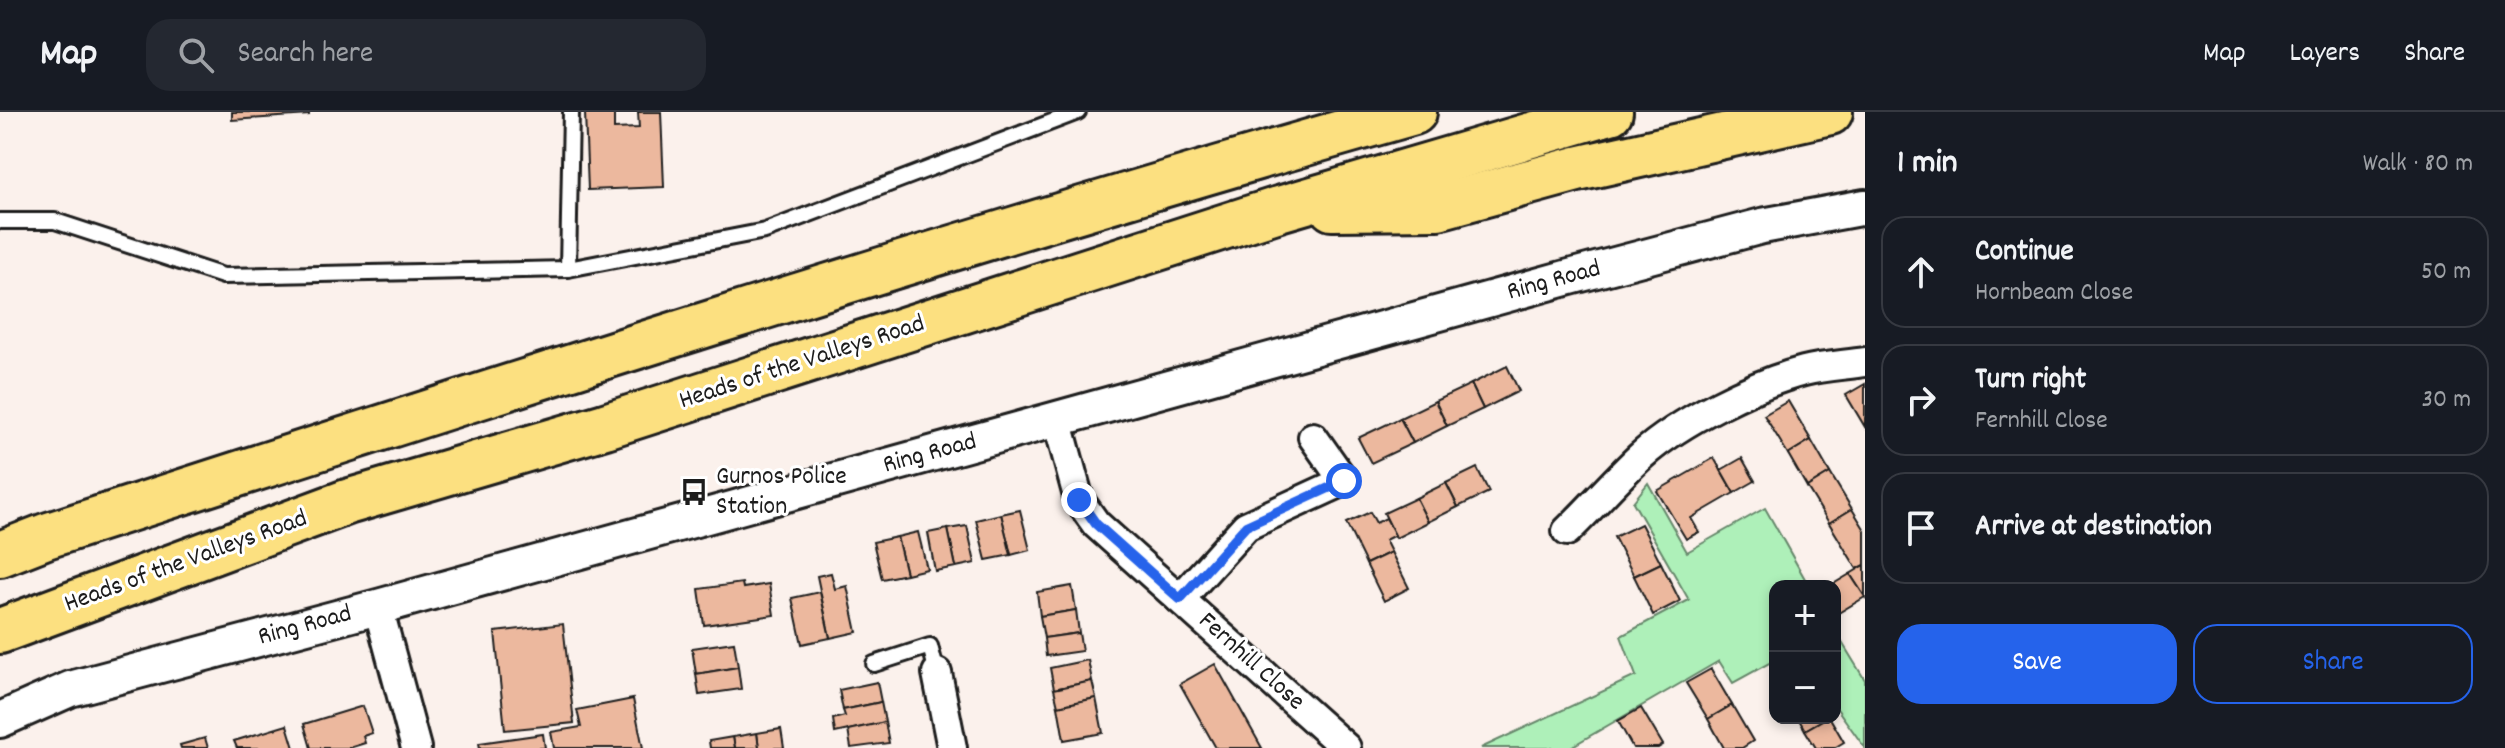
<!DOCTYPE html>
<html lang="en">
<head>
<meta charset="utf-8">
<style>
  :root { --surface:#171b24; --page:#242831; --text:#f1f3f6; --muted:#9ea1a6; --line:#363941; --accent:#2563eb }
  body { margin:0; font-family:Dekko,sans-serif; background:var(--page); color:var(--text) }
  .controls { position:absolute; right:24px; bottom:24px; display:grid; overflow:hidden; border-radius:16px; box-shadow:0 4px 12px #0003 }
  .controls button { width:72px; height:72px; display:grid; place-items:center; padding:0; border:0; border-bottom:2px solid var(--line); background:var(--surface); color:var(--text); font:40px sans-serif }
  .stop { position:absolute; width:24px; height:24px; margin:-18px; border:6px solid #2563eb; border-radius:50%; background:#fff }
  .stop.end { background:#2563eb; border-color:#fff; box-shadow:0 2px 8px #0008 }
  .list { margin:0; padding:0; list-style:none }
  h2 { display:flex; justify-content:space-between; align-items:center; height:104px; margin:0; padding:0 32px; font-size:34px }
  h2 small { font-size:26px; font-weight:400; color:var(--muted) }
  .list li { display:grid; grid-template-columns:52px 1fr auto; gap:24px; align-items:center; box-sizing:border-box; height:112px; margin:0 16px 16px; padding:0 16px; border:2px solid var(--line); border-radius:24px }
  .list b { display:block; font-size:30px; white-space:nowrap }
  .list p { margin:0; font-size:26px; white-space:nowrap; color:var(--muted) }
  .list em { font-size:26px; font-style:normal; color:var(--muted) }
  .actions { display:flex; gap:16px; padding:24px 32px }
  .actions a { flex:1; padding:18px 0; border:2px solid var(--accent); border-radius:24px; text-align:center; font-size:28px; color:var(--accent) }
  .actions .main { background:var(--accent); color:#fff }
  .icon { flex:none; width:44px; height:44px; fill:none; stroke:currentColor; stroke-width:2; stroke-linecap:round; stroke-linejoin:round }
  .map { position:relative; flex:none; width:1865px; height:636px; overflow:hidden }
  header { display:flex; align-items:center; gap:48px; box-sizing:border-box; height:112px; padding:0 40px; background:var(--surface); border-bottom:2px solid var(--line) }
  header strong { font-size:38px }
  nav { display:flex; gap:44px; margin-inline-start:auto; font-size:28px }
  .search { width:560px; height:72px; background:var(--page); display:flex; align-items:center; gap:20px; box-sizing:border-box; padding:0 28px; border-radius:24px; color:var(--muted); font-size:30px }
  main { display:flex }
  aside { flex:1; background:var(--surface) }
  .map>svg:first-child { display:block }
  .green { fill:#aef0b9; stroke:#65866a; stroke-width:2 }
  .building { fill:#ecb89e; stroke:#1c1c1c; stroke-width:2 }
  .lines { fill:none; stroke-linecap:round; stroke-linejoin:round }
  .service-casing { stroke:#1c1c1c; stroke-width:20 }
  .minor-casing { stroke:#1c1c1c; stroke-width:34 }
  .tertiary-casing { stroke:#1c1c1c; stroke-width:40 }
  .trunk-casing { stroke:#1c1c1c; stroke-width:50 }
  .service { stroke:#fff; stroke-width:14 }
  .minor { stroke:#fff; stroke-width:28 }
  .tertiary { stroke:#fff; stroke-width:34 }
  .trunk { stroke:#fce080; stroke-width:44 }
  .route { stroke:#2563eb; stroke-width:10 }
  .labels { text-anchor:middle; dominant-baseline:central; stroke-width:6; stroke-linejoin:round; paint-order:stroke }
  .street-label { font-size:26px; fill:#1c1c1c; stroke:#fff }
  .poi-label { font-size:26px; fill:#1c1c1c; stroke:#fff; text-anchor:start }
</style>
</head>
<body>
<header>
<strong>Map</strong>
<div class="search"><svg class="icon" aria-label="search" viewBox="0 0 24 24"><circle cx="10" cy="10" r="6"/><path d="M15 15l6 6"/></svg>Search here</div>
<nav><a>Map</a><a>Layers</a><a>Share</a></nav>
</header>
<main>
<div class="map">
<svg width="1865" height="636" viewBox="0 0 1865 636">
  <rect width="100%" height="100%" fill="#fbf1ec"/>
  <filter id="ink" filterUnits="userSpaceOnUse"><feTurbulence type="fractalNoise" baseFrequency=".0125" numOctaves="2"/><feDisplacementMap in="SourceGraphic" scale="16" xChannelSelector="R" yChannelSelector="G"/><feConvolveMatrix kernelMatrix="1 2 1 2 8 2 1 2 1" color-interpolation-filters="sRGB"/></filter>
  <g filter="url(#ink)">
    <!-- green -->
    <g class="green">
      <polygon points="1648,371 1687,440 1765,396 1809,474 1775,474 1775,548 1733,571 1719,549 1569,636 1481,636 1636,564 1621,524 1689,488 1633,390"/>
      <polygon points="1835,519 1865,568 1865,636 1835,594"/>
    </g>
    <!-- building -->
    <g class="building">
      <polygon points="232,0 309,0 309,3 232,8"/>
      <polygon points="614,0 614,17 639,16 638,0 661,0 664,75 588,78 585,1"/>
      <polygon points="1507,254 1519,279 1483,297 1471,272"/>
      <polygon points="1471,272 1483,297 1447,314 1435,289"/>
      <polygon points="1865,272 1865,315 1846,283"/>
      <polygon points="1435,289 1447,314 1413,331 1400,306"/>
      <polygon points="1788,289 1811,328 1788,342 1764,303"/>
      <polygon points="1400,306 1413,331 1371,351 1358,326"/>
      <polygon points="1811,328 1830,361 1807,375 1788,342"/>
      <polygon points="1714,346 1734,381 1691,406 1699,420 1686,427 1657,379"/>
      <polygon points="1742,346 1755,369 1734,381 1721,358"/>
      <polygon points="1477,356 1489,380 1458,395 1446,371"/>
      <polygon points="1830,361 1852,397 1829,411 1807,375"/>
      <polygon points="1446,371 1458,395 1428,410 1416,386"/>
      <polygon points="1416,386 1428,410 1396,426 1384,401"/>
      <polygon points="1852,397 1865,418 1865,453 1857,457 1829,411"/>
      <polygon points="1020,398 1030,438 1011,443 1001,402"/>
      <polygon points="1370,400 1376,411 1386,406 1395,423 1385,428 1391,440 1366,452 1346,411"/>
      <polygon points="1001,402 1011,443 986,448 976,408"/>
      <polygon points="1641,412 1661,451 1634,464 1614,425"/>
      <polygon points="967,414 975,451 956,455 948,417"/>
      <polygon points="948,417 956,455 935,459 928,421"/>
      <polygon points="918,420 927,457 906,462 897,425"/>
      <polygon points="897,425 906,462 882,467 873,430"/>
      <polygon points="1391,440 1409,476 1384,489 1366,452"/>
      <polygon points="1661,451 1680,489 1653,503 1634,464"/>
      <polygon points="1865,453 1865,485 1850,462"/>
      <polygon points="831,461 835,477 847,474 857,520 830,526 817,464"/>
      <polygon points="1850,462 1865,485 1835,503 1835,474 1830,474"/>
      <polygon points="742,471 743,476 769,472 774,503 704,513 699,477"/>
      <polygon points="1072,474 1076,498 1040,504 1037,480"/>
      <polygon points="820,480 830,526 802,532 792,486"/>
      <polygon points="1076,498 1079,521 1044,526 1040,504"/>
      <polygon points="563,512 574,611 505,618 495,520"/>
      <polygon points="1079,521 1082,539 1046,544 1044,526"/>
      <polygon points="734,530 738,555 696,562 692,536"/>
      <polygon points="1088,548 1092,569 1054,577 1050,556"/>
      <polygon points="1215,552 1262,636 1216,636 1180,572"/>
      <polygon points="738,555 741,577 699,583 696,562"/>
      <polygon points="1711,557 1732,593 1708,607 1686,571"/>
      <polygon points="1092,569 1096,586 1058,594 1054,577"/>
      <polygon points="877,570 881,590 843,598 839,578"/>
      <polygon points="1096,586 1103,621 1064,628 1058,594"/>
      <polygon points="633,587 643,636 554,636 551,620 581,615 577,598"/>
      <polygon points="881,590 885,610 835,621 833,607 845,604 843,598"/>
      <polygon points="1732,593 1753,629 1742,636 1724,636 1708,607"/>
      <polygon points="363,594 372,621 363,624 365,631 349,636 311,636 304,612"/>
      <polygon points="1641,596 1663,633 1658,636 1633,636 1618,609"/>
      <polygon points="1798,606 1826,606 1805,618"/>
      <polygon points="1826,606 1830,606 1844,630 1834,636 1816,636 1805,618"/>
      <polygon points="885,610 889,631 851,636 848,618"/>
      <polygon points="287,613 294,636 237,636 234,629"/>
      <polygon points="781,617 784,636 759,636 757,621"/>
      <polygon points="757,621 759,636 735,636 733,625"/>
      <polygon points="543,622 545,636 480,636 479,631"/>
      <polygon points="733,625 735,636 710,636 709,629"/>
      <polygon points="205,626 208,636 181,636 180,633"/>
    </g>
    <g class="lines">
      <!-- service casing -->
      <g class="service-casing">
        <g id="service">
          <polyline points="0,109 55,109 223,164 568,157 571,0"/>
          <polyline points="568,157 765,119 1078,0"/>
          <polyline points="874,552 930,534 937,561"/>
        </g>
      </g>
      <!-- minor casing -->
      <g class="minor-casing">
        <g id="minor">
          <polyline points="1057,307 1079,388 1096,412 1346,636"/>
          <path d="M1567 419C1592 395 1615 368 1641 344 1680 309 1754 272 1804 259 1823 254 1845 253 1865 250"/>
          <polyline points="1180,487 1246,414 1344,369 1313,325"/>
          <polyline points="378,495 416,636"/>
          <polyline points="937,561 952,636"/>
        </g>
      </g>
      <!-- tertiary casing -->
      <g class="tertiary-casing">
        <polyline id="tertiary" points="0,608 70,577 378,495 1566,166 1762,114 1865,95"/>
      </g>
      <!-- trunk casing -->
      <g class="trunk-casing">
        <g id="trunk">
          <polyline points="1332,96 1438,95 1577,57 1830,0"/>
          <path d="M0 442 46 424C500 277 955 130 1414 0"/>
          <polyline points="0,519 347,390 605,314 1279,97 1610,0"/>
        </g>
      </g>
      <!-- service -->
      <use href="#service" class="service"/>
      <!-- minor -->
      <use href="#minor" class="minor"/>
      <!-- tertiary -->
      <use href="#tertiary" class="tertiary"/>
      <!-- trunk -->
      <use href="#trunk" class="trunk"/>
    </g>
  </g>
  <g class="lines" filter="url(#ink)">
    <!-- route -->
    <polyline class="route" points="1079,388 1096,412 1180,487 1246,414 1344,369"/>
  </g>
  <!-- icons -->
  <defs>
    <g id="bus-bare" transform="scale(2.16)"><path d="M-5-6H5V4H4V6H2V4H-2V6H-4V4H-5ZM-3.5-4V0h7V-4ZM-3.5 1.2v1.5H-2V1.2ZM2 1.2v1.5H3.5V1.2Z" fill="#1c1c1c" stroke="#fff" stroke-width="2.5" paint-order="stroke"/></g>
  </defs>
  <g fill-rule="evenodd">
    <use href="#bus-bare" x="694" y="380"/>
  </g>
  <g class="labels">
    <!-- street labels -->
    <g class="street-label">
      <text transform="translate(1554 169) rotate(-15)">Ring Road</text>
      <text transform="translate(802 251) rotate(-18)">Heads of the Valleys Road</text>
      <text transform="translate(930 342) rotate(-15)">Ring Road</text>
      <text transform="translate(186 450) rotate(-20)">Heads of the Valleys Road</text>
      <text transform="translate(305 514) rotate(-15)">Ring Road</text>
      <text transform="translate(1251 550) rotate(42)">Fernhill Close</text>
    </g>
    <!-- poi labels -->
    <g class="poi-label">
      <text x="716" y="365">Gurnos Police<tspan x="716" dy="30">Station</tspan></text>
    </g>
  </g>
</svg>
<div class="controls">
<button>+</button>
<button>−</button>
</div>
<div class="stop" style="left:1344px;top:369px"></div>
<div class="stop end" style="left:1079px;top:388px"></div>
</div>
<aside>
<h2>1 min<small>Walk · 80 m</small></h2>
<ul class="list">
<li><svg class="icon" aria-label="ahead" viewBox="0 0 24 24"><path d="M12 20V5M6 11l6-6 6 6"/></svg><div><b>Continue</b><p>Hornbeam Close</p></div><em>50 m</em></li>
<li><svg class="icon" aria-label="right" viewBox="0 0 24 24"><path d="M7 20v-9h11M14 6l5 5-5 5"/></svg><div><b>Turn right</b><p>Fernhill Close</p></div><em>30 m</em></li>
<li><svg class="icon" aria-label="arrive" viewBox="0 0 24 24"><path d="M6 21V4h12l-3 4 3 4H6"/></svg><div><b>Arrive at destination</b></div></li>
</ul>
<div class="actions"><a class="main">Save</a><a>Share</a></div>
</aside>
</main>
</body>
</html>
